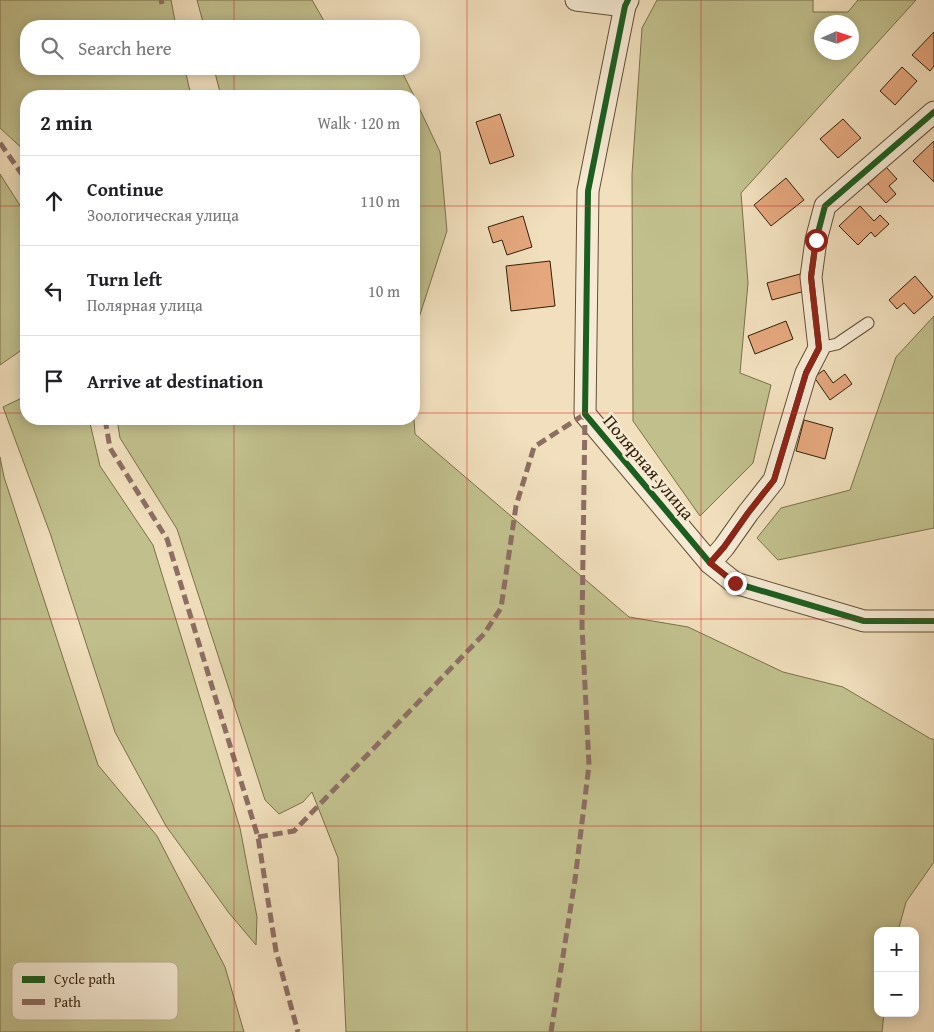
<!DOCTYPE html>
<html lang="en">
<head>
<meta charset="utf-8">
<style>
  :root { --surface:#fff; --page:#f6f6f6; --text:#202124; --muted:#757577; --line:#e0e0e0 }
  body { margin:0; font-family:"Gentium Book Plus",serif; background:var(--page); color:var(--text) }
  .controls { position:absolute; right:15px; bottom:15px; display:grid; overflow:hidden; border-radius:10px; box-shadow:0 2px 12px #0003 }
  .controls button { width:45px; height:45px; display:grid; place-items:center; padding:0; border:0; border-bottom:1px solid var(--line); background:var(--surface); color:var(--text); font:25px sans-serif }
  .compass { position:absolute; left:814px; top:15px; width:45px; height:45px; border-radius:50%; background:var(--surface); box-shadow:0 2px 12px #0003; rotate:87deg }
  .stop { position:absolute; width:15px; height:15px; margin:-11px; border:4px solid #8f2418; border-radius:50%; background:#fff }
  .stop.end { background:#8f2418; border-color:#fff; box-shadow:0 1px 5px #0008 }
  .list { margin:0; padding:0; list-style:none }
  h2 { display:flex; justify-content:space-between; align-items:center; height:65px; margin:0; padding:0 20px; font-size:21px }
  h2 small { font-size:16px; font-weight:400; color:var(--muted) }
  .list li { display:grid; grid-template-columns:32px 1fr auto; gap:15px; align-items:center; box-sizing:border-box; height:90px; padding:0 20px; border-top:1px solid var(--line) }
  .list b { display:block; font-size:19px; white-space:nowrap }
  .list p { margin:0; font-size:16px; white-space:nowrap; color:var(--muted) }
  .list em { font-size:16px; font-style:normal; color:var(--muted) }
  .icon { flex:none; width:28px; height:28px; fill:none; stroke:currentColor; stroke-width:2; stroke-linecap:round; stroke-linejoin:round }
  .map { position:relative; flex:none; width:934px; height:1032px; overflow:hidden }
  .search { position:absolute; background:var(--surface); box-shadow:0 2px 12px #0003; left:20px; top:20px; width:400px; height:55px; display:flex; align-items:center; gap:12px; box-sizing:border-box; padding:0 18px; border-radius:20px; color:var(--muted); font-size:19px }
  .panel { position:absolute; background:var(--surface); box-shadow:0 2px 12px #0003; left:20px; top:90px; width:400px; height:335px; border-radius:20px }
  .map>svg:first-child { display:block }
  .green { fill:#c1c08d; stroke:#7a704a; fill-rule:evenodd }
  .building { fill:#e5a77e; stroke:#321f07 }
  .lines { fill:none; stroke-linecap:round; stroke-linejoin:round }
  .service-casing { stroke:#624f34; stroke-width:13 }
  .minor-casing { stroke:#624f34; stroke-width:23 }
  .service { stroke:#f6ead4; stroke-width:11 }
  .minor { stroke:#f6ead4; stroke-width:21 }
  .quiet { stroke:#8d6e63; stroke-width:5; stroke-dasharray:10 5; stroke-linecap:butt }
  .cycleway-casing { stroke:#f6ead4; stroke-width:9 }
  .cycleway { stroke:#1b5e20; stroke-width:6 }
  .route { stroke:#8f2418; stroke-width:6 }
  .grid { fill:none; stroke:#d62828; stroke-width:1; stroke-opacity:0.55 }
  .labels { text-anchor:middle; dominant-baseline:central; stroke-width:5; stroke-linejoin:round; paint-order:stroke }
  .street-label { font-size:18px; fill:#321f07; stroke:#f6ead4 }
  .key { fill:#f6ead4; stroke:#bbad96; stroke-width:1 }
  .key-label { font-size:14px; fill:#321f07 }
</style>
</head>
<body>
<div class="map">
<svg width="934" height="1032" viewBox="0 0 934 1032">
  <rect width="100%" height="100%" fill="#f1dfbd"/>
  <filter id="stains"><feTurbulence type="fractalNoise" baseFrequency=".004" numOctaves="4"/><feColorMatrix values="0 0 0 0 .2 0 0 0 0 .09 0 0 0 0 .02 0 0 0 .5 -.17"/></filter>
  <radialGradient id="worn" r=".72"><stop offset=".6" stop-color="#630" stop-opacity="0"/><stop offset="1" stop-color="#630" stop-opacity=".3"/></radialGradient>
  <!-- green -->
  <g class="green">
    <polygon points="0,0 171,0 176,26 26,26 26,69 185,69 191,96 26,96 26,152 0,128"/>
    <polygon points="197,0 312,0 327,26 204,26"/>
    <path d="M657 0H813V12H848L858 0H916L741 193 748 283 740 373 771 385 753 463 700 516 633 421 632 174 642 28ZM822 22H852V52H822Z"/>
    <polygon points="214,69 399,69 401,70 414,96 221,96"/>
    <polygon points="414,97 440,152 447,231 414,333"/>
    <polygon points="0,174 26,215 26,347 0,365"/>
    <polygon points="934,316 934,528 778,560 757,538 781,508 850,490 896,357"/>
    <polygon points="26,396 26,419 89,419 100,466 153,545 240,828 257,917 256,945 229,913 166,826 115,732 50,533 3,407"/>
    <polygon points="117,419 414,419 415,434 629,617 688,627 783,672 843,687 931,739 934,739 934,862 906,902 898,931 878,931 878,1013 884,1013 882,1032 346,1032 338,858 312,792 303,802 279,814 265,800 177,529 120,438"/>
    <polygon points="0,457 4,477 98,765 157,836 225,967 244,1032 0,1032"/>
  </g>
  <!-- building -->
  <g class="building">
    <polygon points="934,32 934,66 930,71 912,55"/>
    <polygon points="902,67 917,81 895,105 880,91"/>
    <polygon points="500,114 514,156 490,164 476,122"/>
    <polygon points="843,119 861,138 838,158 820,139"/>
    <polygon points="934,141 934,182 913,161"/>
    <polygon points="886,167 897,179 889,186 896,194 886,203 868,184"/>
    <polygon points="786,178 804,200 771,226 754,205"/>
    <polygon points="860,206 874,221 880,215 889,224 875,237 871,232 858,245 839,226"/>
    <polygon points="523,216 532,247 507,255 502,240 493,243 488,227"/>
    <polygon points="550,261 555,306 511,311 506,266"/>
    <polygon points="800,274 805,291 772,300 767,283"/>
    <polygon points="915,276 933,297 914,314 904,303 897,309 889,300"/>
    <polygon points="786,321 793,339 755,354 748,336"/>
    <polygon points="824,370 833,383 845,374 852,384 830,400 814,377"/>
    <polygon points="804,420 833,428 825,459 796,451"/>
  </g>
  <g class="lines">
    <!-- service casing -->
    <g class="service-casing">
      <polyline id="service" points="819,348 837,344 868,323"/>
    </g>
    <!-- minor casing -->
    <g class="minor-casing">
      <g id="minor">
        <polyline points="576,0 625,6"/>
        <polyline points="628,0 625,6 588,191 585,414 710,563 735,583 864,621 934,621"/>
        <polyline points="710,563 724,547 748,513 774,480 806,373 819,348 811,277 816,240 825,206 934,112"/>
      </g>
    </g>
    <!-- service -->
    <use href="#service" class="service"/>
    <!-- minor -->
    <use href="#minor" class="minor"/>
    <!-- quiet -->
    <g class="quiet">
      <polyline points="161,0 162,4"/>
      <polyline points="0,143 26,180"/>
      <polyline points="105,419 110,448 167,539 258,837 276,951 298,1032"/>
      <polyline points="258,837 294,831 484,634 501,608 516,506 534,447 585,414"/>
      <polyline points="551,1032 575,880 589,765 582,626 585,414"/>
    </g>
    <!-- cycleway casing -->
    <g class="cycleway-casing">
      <g id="cycleway">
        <polyline points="628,0 625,6 588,191 585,414 710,563 735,583 864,621 934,621"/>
        <polyline points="710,563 724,547 748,513 774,480 806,373 819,348 811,277 816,240 825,206 934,112"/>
      </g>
    </g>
    <!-- cycleway -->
    <use href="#cycleway" class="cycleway"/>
  </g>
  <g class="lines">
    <!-- route -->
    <polyline class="route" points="735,583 710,563 724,547 748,513 774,480 806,373 819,348 811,277 816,240"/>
  </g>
  <!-- grid -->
  <path class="grid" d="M234 0V26M467 0V1032M701 0V1032M234 69V96M0 206H26M414 206H934M0 413H26M414 413H934M234 419V1032M0 619H934M0 826H934"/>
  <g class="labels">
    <!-- street labels -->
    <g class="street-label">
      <text transform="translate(649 467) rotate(50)">Полярная улица</text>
    </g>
  </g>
  <!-- legend -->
  <rect x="12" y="962" width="166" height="58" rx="8" class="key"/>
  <rect x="22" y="976" width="23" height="7" fill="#1b5e20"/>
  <rect x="22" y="999" width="23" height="6" fill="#8d6e63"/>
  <g class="key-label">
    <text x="54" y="984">Cycle path</text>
    <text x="54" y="1007">Path</text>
  </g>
  <rect width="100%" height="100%" filter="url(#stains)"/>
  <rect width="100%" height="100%" fill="url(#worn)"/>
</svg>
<div class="controls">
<button>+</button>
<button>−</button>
</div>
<svg class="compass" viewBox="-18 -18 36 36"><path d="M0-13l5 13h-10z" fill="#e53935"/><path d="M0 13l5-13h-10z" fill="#757577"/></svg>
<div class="stop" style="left:816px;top:240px"></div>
<div class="stop end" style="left:735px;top:583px"></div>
<div class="search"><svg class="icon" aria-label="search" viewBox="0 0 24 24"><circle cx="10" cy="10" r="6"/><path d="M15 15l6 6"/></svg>Search here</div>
<section class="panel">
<h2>2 min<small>Walk · 120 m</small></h2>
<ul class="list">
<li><svg class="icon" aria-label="ahead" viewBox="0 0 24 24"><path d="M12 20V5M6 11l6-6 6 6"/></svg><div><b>Continue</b><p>Зоологическая улица</p></div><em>110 m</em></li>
<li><svg class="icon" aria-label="left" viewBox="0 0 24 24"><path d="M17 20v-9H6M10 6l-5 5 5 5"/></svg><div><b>Turn left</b><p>Полярная улица</p></div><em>10 m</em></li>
<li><svg class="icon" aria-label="arrive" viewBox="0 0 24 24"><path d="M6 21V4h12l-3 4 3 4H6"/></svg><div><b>Arrive at destination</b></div></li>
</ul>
</section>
</div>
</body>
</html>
